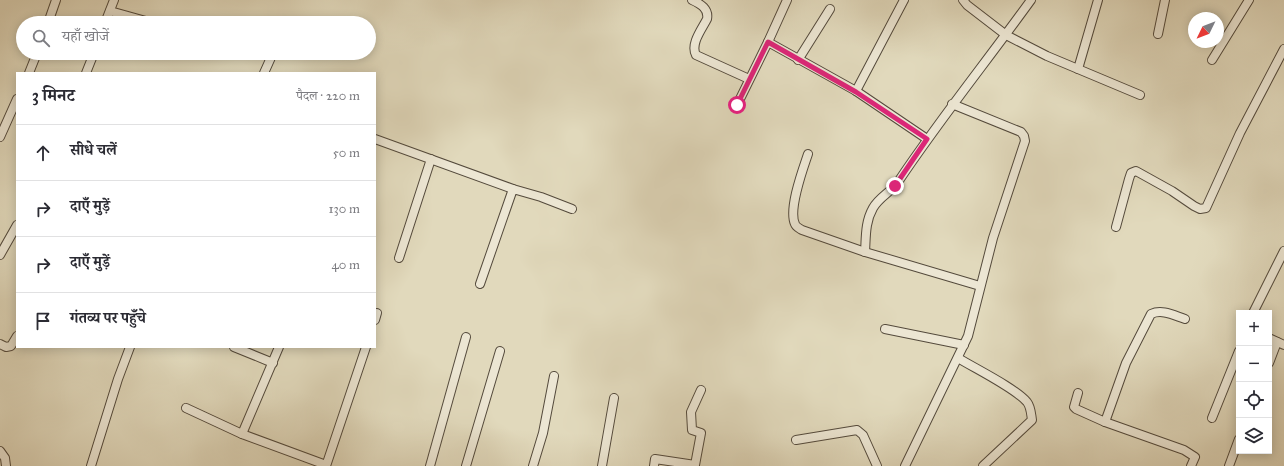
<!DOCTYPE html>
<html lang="hi">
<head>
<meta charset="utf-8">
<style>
  :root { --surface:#fff; --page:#f2f2f3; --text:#2b2b33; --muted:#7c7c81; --line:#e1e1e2 }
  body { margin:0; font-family:"IM FELL Great Primer","Noto Serif Devanagari",serif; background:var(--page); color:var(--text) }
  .controls { position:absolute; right:12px; bottom:12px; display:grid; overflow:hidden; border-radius:0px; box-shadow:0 2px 10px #0003 }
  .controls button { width:36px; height:36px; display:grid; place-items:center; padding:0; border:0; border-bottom:1px solid var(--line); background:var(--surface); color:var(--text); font:20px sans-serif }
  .compass { position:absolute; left:1188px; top:12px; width:36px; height:36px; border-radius:50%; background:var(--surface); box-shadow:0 2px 10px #0003; rotate:227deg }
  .stop { position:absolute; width:12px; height:12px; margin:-9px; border:3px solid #db2777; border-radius:50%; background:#fff }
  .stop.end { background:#db2777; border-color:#fff; box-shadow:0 1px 4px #0008 }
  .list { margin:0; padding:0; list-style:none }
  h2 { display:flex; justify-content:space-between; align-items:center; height:52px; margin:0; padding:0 16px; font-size:17px }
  h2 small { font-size:13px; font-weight:400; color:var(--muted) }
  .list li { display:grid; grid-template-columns:26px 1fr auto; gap:12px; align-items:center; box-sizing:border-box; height:56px; padding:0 16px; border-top:1px solid var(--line) }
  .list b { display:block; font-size:15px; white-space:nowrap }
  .list em { font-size:13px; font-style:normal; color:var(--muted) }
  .icon { flex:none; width:22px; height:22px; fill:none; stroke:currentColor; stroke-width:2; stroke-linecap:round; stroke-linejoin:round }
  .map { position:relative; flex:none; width:1284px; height:466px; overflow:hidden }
  .search { position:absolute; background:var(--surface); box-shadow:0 2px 10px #0003; left:16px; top:16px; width:360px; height:44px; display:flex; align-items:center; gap:10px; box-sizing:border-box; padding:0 14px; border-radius:22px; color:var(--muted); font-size:15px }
  .panel { position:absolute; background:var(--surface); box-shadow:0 2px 10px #0003; left:16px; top:72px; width:360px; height:276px; border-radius:0px }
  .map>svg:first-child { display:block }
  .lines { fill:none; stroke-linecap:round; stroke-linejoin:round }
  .minor-casing { stroke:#544a3c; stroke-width:10 }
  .minor { stroke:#ece6d3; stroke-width:8 }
  .route { stroke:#db2777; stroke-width:5 }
</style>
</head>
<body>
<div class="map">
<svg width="1284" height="466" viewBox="0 0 1284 466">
  <rect width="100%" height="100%" fill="#e1d9bc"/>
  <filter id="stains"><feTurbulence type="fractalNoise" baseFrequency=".005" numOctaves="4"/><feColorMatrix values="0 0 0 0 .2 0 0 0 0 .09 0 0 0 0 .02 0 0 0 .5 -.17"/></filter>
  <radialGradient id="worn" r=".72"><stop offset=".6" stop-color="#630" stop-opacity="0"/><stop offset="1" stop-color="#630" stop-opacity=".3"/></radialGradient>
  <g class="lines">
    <!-- minor casing -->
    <g class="minor-casing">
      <g id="minor">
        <path d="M692 0C701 4 709 9 707 19 702 29 690 44 696 55L749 79"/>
        <polyline points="963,0 967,5 1006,35 1047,56 1140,95"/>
        <polyline points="110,11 153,23"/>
        <polyline points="48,23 56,0"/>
        <polyline points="105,23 114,0"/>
        <polyline points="1158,34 1165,0"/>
        <polyline points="768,42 787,0"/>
        <polyline points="798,60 830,9"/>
        <polyline points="1212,60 1249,0"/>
        <polyline points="1078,69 1098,0"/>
        <polyline points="29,73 37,53"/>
        <polyline points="86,73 94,53"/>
        <polyline points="264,73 273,53"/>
        <polyline points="856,91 904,0"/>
        <polyline points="737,105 768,42 856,91 927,139"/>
        <polyline points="0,137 17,99"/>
        <polyline points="375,139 513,189"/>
        <path d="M808 154C803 169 788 209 795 224 796 227 799 228 802 230L865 252 980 286"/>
        <polyline points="1116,227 1129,179 1131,173 1136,171 1172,191 1194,206 1200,209 1206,208 1240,133 1284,49"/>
        <path d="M865 252C866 237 865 222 873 208 879 197 891 192 898 182 940 119 987 61 1031 0"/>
        <polyline points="0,255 17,225"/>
        <polyline points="399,258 431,159"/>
        <polyline points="480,284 513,189 541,197 572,209"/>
        <polyline points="1253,313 1284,251"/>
        <polyline points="375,320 377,313"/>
        <polyline points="885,329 964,345"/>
        <polyline points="1269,338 1284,345"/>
        <polyline points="0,344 6,347 11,346 17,336"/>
        <polyline points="234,347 273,363"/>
        <path d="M958 358C976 369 1015 388 1027 402 1031 407 1031 414 1032 420L983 466"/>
        <polyline points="1269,363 1277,342"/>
        <polyline points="1078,393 1074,407 1076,409 1105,422 1184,450 1195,457 1191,466"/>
        <polyline points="186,408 242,434 326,465"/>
        <polyline points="1212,418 1239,351"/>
        <path d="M1105 422 1126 363 1151 314C1162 309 1173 315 1185 319"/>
        <polyline points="242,434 279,347"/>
        <polyline points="796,440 857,430 863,435 877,466"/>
        <polyline points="0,451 5,458 6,466"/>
        <polyline points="91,466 118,379 130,347"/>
        <polyline points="326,466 366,347"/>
        <polyline points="430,466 466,337"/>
        <polyline points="466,466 500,351"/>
        <polyline points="533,466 543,433 554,376"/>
        <polyline points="602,466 614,398"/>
        <polyline points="654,466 655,459 695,465 701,433 692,430 691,412 701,390"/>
        <polyline points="905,466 968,336 993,238 1025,141 1024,136 1021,132 952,104"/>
        <polyline points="1229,466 1239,439"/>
      </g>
    </g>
    <!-- minor -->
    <use href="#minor" class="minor"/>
  </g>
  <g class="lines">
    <!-- route -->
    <polyline class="route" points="737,105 768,42 856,92 927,139 895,186"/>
  </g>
  <rect width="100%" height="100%" filter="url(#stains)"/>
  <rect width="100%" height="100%" fill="url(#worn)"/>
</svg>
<div class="controls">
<button>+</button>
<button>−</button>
<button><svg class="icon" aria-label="locate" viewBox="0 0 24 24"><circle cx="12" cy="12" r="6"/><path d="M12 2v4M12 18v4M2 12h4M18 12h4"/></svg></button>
<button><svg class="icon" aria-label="layers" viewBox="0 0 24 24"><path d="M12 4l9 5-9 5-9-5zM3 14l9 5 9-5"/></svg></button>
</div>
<svg class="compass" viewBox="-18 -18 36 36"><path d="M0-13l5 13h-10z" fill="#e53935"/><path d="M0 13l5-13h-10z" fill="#7c7c81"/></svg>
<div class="stop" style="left:737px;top:105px"></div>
<div class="stop end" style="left:895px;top:186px"></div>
<div class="search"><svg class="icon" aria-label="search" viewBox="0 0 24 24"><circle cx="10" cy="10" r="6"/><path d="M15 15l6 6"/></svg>यहाँ खोजें</div>
<section class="panel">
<h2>3 मिनट<small>पैदल · 220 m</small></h2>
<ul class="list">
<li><svg class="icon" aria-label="ahead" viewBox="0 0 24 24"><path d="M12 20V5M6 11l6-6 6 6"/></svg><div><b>सीधे चलें</b></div><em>50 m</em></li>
<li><svg class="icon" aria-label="right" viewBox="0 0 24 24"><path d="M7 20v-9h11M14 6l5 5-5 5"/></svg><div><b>दाएँ मुड़ें</b></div><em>130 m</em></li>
<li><svg class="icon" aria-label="right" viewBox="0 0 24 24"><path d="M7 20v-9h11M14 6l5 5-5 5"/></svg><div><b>दाएँ मुड़ें</b></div><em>40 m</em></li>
<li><svg class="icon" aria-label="arrive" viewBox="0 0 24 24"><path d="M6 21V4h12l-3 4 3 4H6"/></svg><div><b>गंतव्य पर पहुँचे</b></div></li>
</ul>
</section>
</div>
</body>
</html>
